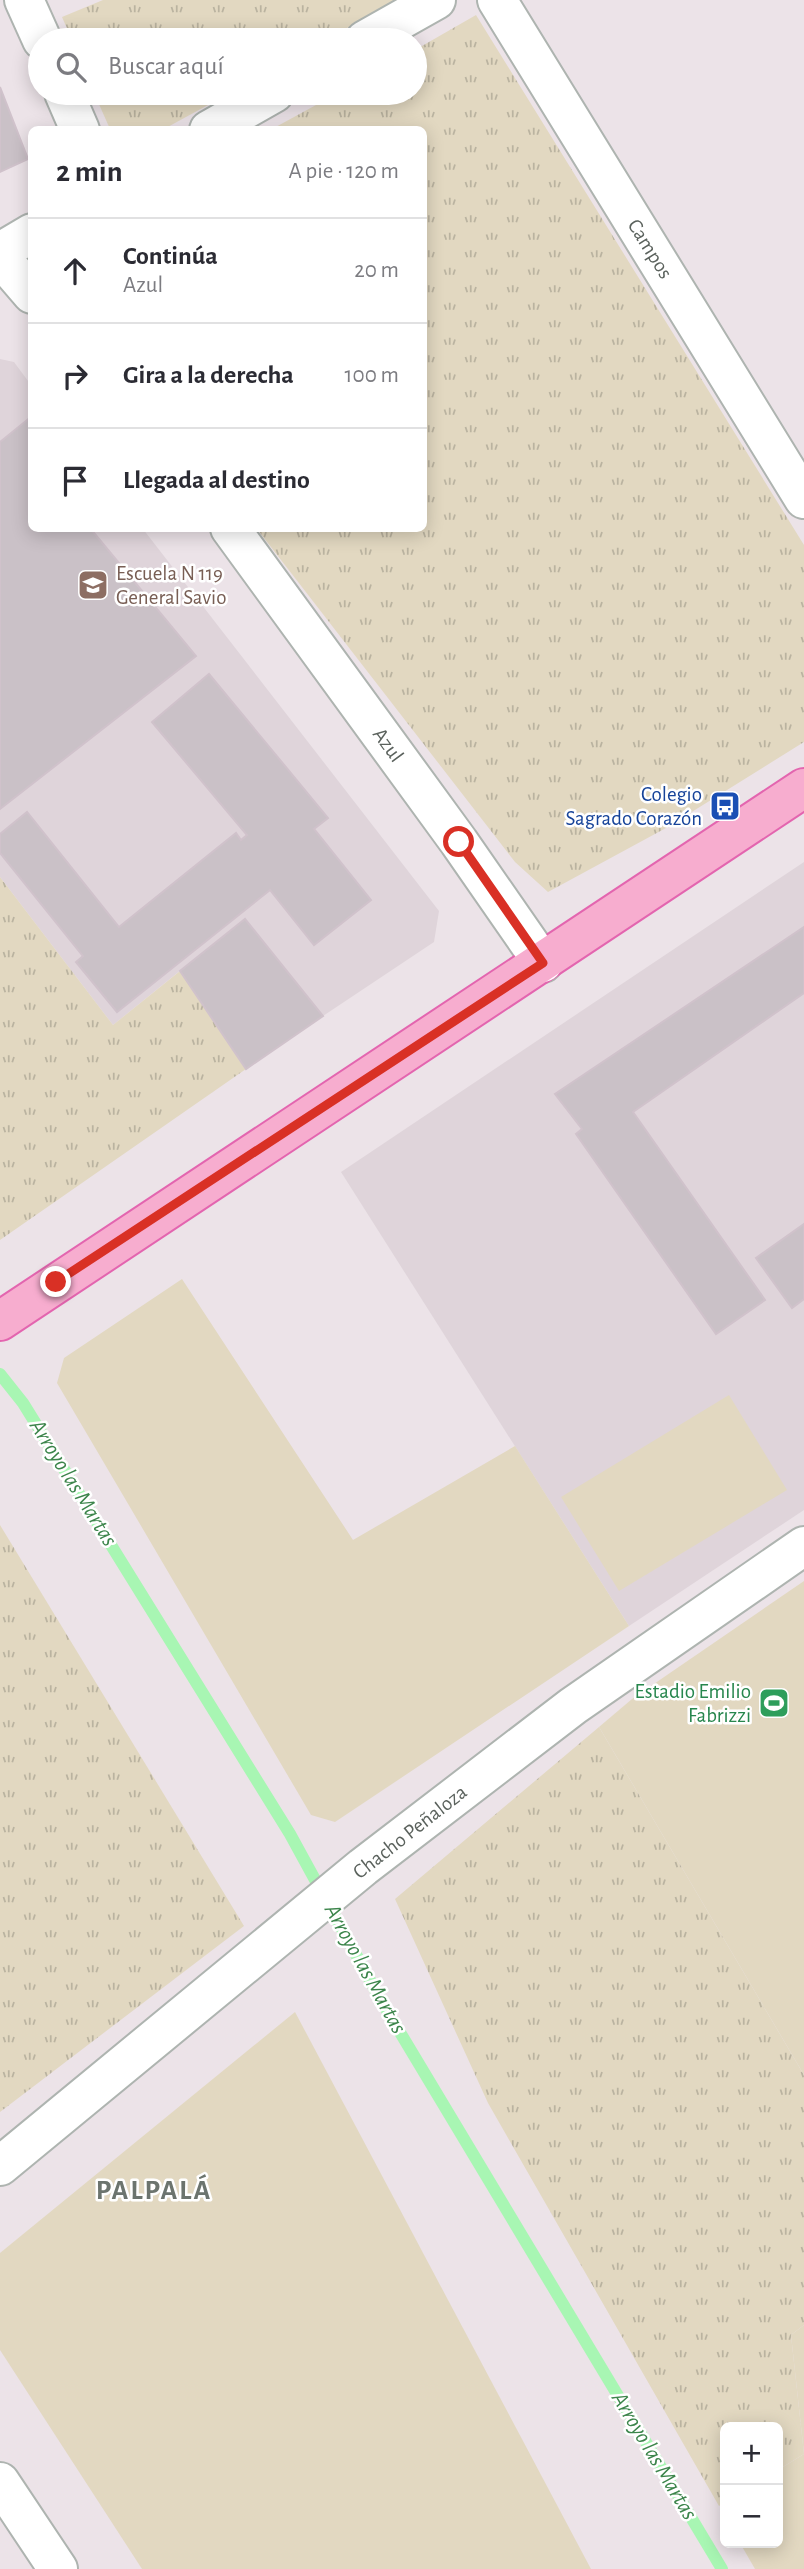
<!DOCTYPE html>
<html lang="es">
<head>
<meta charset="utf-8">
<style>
  :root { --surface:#fff; --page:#f7f7f7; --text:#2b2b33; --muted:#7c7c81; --line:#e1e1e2 }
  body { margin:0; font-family:"Alegreya Sans",sans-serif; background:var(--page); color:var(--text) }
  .controls { position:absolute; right:21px; bottom:21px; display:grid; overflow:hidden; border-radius:10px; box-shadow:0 4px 18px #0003 }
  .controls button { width:63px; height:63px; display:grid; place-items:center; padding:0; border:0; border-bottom:2px solid var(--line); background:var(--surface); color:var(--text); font:35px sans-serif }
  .stop { position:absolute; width:21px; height:21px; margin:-16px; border:5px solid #d93025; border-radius:50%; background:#fff }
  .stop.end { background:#d93025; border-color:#fff; box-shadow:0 2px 7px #0008 }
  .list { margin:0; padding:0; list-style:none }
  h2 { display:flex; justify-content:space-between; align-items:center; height:91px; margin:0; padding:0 28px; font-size:30px }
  h2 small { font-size:23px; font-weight:400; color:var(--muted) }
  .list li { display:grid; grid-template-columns:46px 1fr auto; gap:21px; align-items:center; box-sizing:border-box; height:105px; padding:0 28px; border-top:2px solid var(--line) }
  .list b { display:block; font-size:26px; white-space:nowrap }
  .list p { margin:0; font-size:23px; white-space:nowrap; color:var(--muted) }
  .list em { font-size:23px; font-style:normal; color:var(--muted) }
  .icon { flex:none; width:38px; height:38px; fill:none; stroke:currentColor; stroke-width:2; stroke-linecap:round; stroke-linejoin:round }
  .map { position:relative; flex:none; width:804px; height:2569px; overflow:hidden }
  .search { position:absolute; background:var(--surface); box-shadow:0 4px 18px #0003; left:28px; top:28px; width:399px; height:77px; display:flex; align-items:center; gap:18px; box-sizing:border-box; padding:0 24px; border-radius:38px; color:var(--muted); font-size:26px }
  .panel { position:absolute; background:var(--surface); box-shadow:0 4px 18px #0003; left:28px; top:126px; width:399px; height:406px; border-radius:10px }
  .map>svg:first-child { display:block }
  .education { fill:#dfd4da }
  .green { fill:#e2d8c1 }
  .park { fill:url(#park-tufts) }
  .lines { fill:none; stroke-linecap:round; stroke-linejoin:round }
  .stream { stroke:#a8f6b3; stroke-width:12 }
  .building { fill:#cac1c7; stroke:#d0c2cb; stroke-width:2 }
  .minor-casing { stroke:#aeb4b0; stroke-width:42 }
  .major-casing { stroke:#e365af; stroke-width:42 }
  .minor { stroke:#fff; stroke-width:38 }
  .major { stroke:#f7adcf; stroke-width:38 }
  .route { stroke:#d93025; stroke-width:9 }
  .labels { text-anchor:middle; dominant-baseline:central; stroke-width:5; stroke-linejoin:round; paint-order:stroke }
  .street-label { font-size:21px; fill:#5b625d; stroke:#fff }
  .education-label { font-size:21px; fill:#785e54; stroke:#fff; text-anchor:start }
  .transit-label { font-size:21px; fill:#164399; stroke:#fff; text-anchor:end }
  .leisure-label { font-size:21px; fill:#27864d; stroke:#fff; text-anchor:end }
  .water-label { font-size:23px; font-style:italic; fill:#3c854b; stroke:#fff }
  .district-label { font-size:28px; font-weight:bold; letter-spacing:2px; fill:#6c746e; stroke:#fff }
</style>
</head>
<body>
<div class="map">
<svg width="804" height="2569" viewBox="0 0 804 2569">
  <defs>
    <pattern id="park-tufts" width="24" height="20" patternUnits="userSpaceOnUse" patternTransform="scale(1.75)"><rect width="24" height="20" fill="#e2d8c1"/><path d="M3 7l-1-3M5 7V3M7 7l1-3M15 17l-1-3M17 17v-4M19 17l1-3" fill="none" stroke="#bab3a0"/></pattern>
  </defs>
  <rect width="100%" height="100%" fill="#ece3e8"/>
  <!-- education -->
  <g class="education">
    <polygon points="0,359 14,362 31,385 32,528 143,529 439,911 434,942 323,1016 244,919 113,1025 0,877"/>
    <polygon points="804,862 804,1510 629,1626 341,1172"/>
  </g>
  <!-- green -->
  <g class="green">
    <polygon points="182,1279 353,1540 515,1446 629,1626 335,1822 311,1815 57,1383 64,1358"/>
    <polygon points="729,1395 787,1490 619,1591 561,1497"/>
    <polygon points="804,1581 804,2075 599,1727 632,1699"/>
    <polygon points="295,2012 591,2569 142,2569 0,2350 0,2253"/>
    <polygon points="804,2325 804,2569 755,2569 740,2543 778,2543 778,2470 804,2454 791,2335"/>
  </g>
  <!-- park -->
  <g class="park">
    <polygon points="103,0 398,0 325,40 72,40 62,17"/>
    <polygon points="476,15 804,545 804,742 666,828 548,892 515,862 257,529 424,528 424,130 272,129 338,93 415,93 415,50"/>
    <polygon points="94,93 230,93 164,129 110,129"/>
    <polygon points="0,877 113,1025 180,971 246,1069 0,1240"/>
    <polygon points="0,1525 244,1926 0,2112"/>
    <polygon points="599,1727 804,2075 804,2325 791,2335 804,2454 778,2470 778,2427 725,2427 725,2502 719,2506 488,2103 395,1899"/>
  </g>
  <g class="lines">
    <!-- stream -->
    <polyline class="stream" points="0,1374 23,1403 290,1834 383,2004 722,2569"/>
  </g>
  <!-- building -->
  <g class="building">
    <polygon points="0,87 28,159 0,172"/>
    <polygon points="32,416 32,528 90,528 196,656 0,809 0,442"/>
    <polygon points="209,674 328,818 314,829 371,900 314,945 270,890 117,1012 76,962 83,956 0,853 0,834 27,812 119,927 236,833 241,840 247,835 152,722"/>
    <polygon points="245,919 323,1016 246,1069 180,971"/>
    <polygon points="804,927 804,993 633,1112 765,1300 716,1334 576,1134 582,1129 555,1094"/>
    <polygon points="804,1224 804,1299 792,1308 756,1258"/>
  </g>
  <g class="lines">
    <!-- minor casing -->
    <g class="minor-casing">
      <g id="minor">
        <polyline points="24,0 42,40"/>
        <polyline points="497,0 804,499"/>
        <polyline points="365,40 436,0"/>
        <polyline points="64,93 80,130"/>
        <polyline points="209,130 274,93"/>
        <polyline points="0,252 32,233"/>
        <polyline points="0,257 32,294"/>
        <polyline points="230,528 459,842 543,963"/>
        <polyline points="0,2166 363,1867 573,1706 804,1546"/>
        <polyline points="0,2482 58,2569"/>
      </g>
    </g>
    <!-- major casing -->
    <g class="major-casing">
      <polyline id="major" points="0,1321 804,788"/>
    </g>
    <!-- minor -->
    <use href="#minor" class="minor"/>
    <!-- major -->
    <use href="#major" class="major"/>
  </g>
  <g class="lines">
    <!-- route -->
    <polyline class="route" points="56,1282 543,963 459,842"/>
  </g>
  <!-- icons -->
  <defs>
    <g id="school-square" transform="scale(1.575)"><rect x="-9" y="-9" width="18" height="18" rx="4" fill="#8d6e63" stroke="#fff"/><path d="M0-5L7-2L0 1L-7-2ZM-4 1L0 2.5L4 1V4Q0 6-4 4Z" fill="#fff"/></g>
    <g id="bus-square" transform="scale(1.575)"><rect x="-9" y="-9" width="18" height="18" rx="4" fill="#1a4fb4" stroke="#fff"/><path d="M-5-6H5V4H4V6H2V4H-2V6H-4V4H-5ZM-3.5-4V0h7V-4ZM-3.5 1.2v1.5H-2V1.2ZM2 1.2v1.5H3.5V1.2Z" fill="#fff"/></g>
    <g id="stadium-square" transform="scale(1.575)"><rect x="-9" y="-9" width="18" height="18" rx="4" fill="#2e9e5b" stroke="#fff"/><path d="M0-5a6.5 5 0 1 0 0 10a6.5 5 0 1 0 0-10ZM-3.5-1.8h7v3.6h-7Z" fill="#fff"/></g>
  </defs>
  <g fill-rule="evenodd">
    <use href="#school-square" x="93" y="585"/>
    <use href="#bus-square" x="725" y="806"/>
    <use href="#stadium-square" x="774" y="1703"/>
  </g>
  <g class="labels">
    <!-- street labels -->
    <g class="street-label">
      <text transform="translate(650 249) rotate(58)">Campos</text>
      <text transform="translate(388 745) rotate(54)">Azul</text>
      <text transform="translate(410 1832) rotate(-38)">Chacho Peñaloza</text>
    </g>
    <!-- education labels -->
    <g class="education-label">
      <text x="116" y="573">Escuela N 119<tspan x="116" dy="24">General Savio</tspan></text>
    </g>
    <!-- transit labels -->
    <g class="transit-label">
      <text x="702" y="794">Colegio<tspan x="702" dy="24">Sagrado Corazón</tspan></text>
    </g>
    <!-- leisure labels -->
    <g class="leisure-label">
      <text x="751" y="1691">Estadio Emilio<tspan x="751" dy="24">Fabrizzi</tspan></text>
    </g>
    <!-- water labels -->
    <g class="water-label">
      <text transform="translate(73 1483) rotate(58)">Arroyo las Martas</text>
      <text transform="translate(365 1969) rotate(61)">Arroyo las Martas</text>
      <text transform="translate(654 2456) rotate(59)">Arroyo las Martas</text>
    </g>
    <!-- district labels -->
    <g class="district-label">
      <text x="154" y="2191">PALPALÁ</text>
    </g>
  </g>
</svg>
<div class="controls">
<button>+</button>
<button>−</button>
</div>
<div class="stop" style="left:459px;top:842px"></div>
<div class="stop end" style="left:56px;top:1282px"></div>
<div class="search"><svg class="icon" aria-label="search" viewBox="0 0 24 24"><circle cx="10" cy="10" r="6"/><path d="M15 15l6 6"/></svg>Buscar aquí</div>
<section class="panel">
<h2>2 min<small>A pie · 120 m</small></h2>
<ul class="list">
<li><svg class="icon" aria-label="ahead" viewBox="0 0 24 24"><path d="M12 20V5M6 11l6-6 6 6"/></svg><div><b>Continúa</b><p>Azul</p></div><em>20 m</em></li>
<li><svg class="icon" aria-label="right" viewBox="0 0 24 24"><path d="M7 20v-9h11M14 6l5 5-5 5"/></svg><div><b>Gira a la derecha</b></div><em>100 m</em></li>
<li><svg class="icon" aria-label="arrive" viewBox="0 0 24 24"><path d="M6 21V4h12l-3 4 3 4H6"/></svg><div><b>Llegada al destino</b></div></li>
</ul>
</section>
</div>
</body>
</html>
